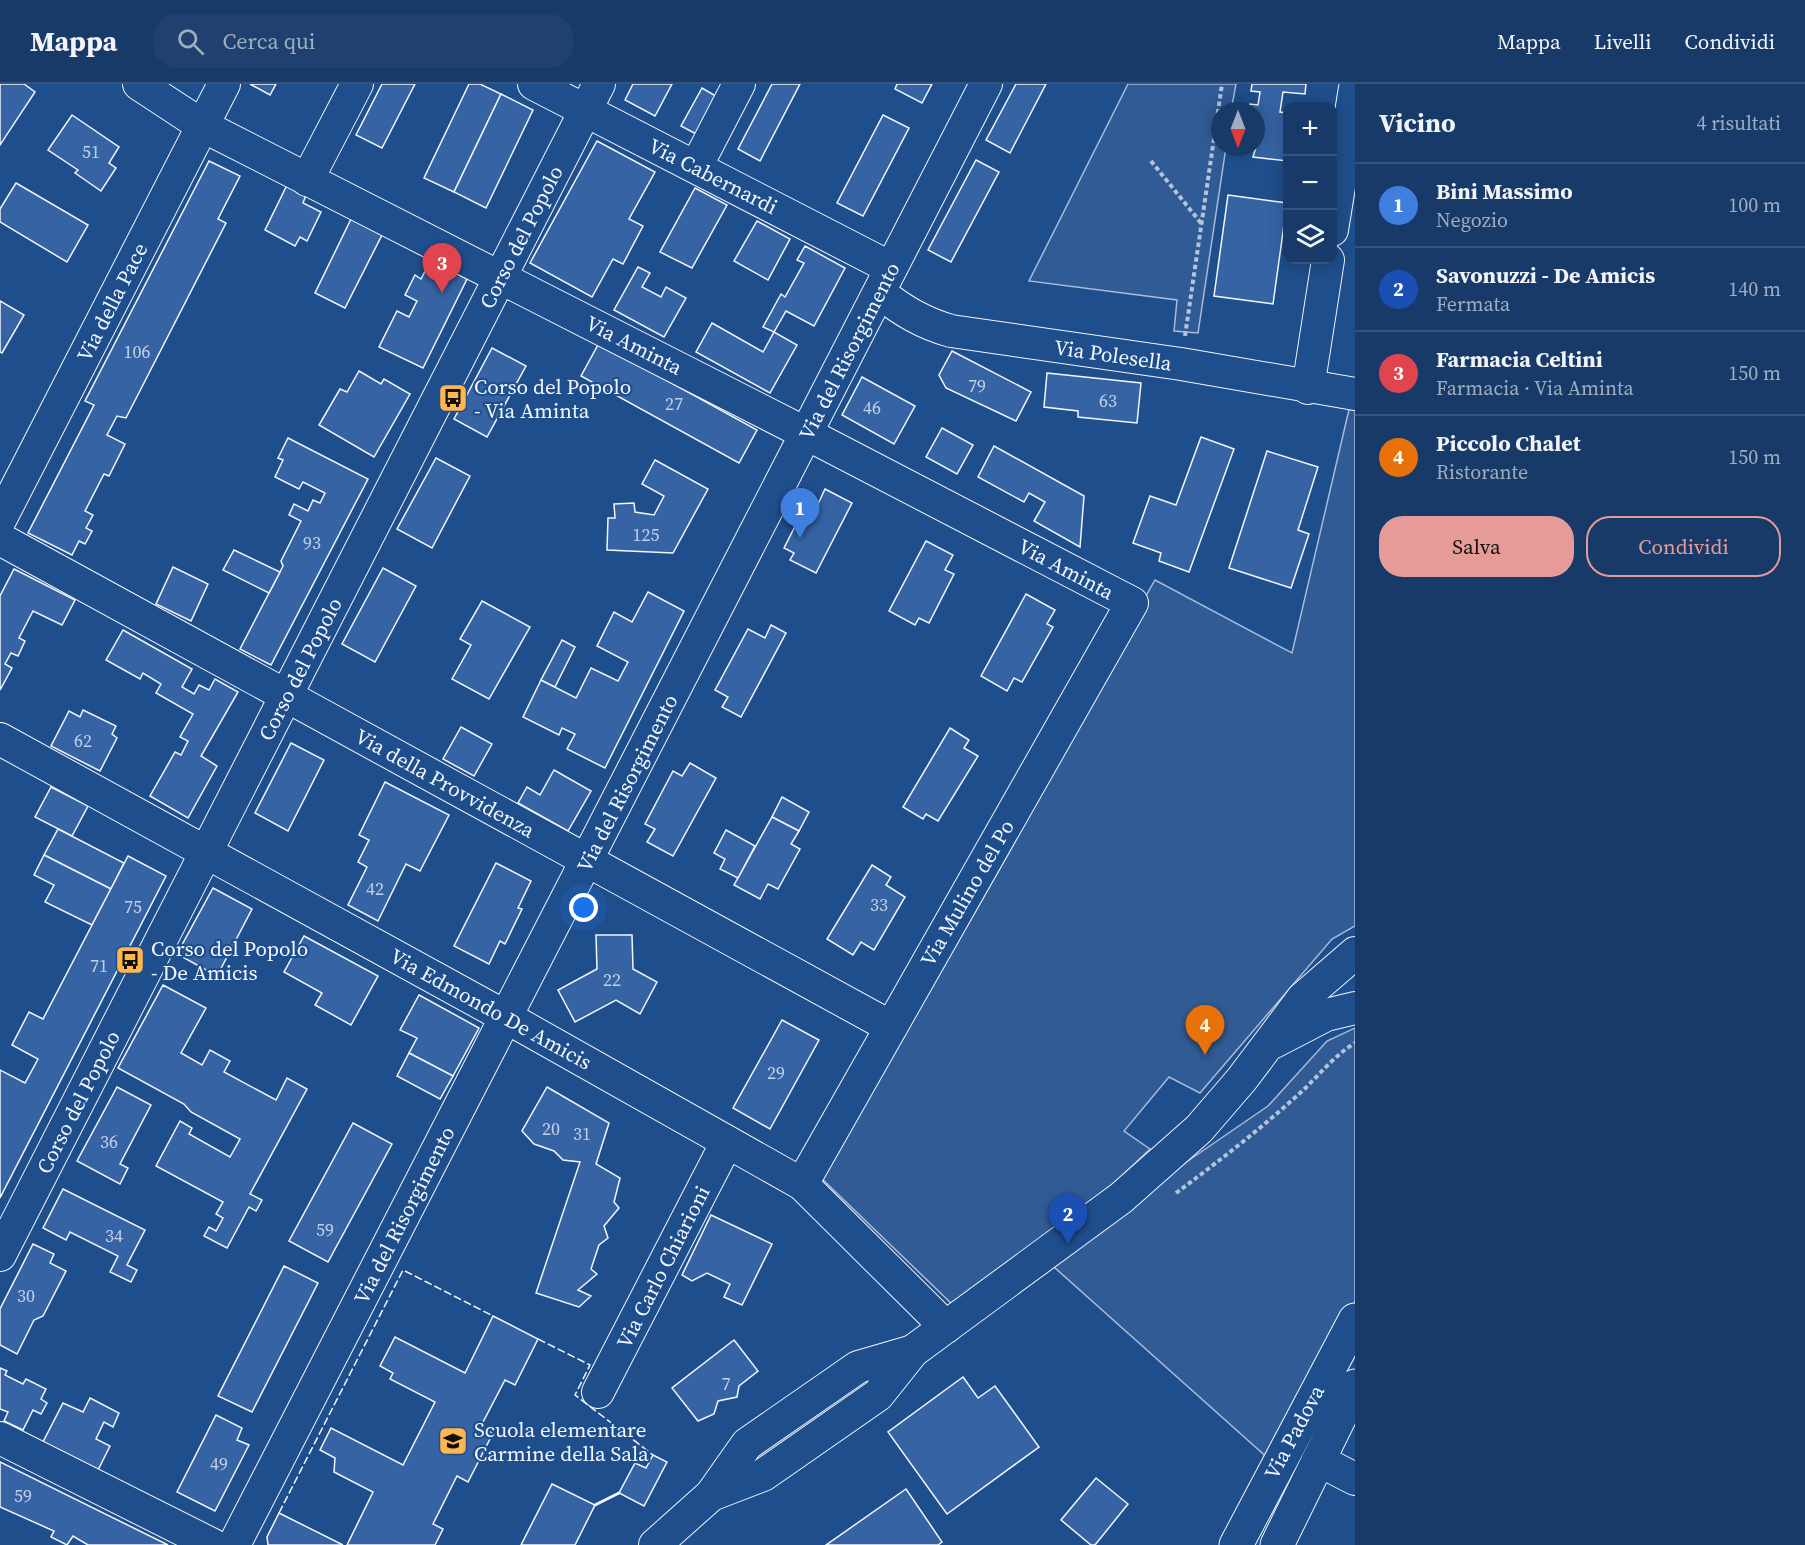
<!DOCTYPE html>
<html lang="it">
<head>
<meta charset="utf-8">
<style>
  :root { --surface:#173a69; --page:#20416f; --text:#f1f3f6; --muted:#9eadc0; --line:#36547d; --accent:#e69b98 }
  body { margin:0; font-family:"Source Serif 4",serif; background:var(--page); color:var(--text) }
  .controls { position:absolute; right:18px; top:18px; display:grid; overflow:hidden; border-radius:12px; box-shadow:0 3px 15px #0003 }
  .controls button { width:54px; height:54px; display:grid; place-items:center; padding:0; border:0; border-bottom:2px solid var(--line); background:var(--surface); color:var(--text); font:30px sans-serif }
  .compass { position:absolute; left:1211px; top:18px; width:54px; height:54px; border-radius:50%; background:var(--surface); box-shadow:0 3px 15px #0003; rotate:180deg }
  .you { position:absolute; left:584px; top:824px; width:21px; height:21px; margin:-15px; border:4px solid #fff; border-radius:50%; background:#1a73e8; box-shadow:0 0 0 9px #1a73e833 }
  .badge { display:grid; place-items:center; width:39px; height:39px; border-radius:50%; background:var(--accent); color:#fff; font-size:20px; font-weight:700 }
  .pin { position:absolute; translate:-50% -50px; filter:drop-shadow(0 2px 3px #0008) }
  .pin::after { content:''; position:absolute; top:32px; width:21px; height:18px; background:inherit; clip-path:polygon(0 0,100% 0,50% 100%) }
  .list { margin:0; padding:0; list-style:none }
  h2 { display:flex; justify-content:space-between; align-items:center; height:78px; margin:0; padding:0 24px; font-size:26px }
  h2 small { font-size:20px; font-weight:400; color:var(--muted) }
  .list li { display:grid; grid-template-columns:39px 1fr auto; gap:18px; align-items:center; box-sizing:border-box; height:84px; padding:0 24px; border-top:2px solid var(--line) }
  .list b { display:block; font-size:22px; white-space:nowrap }
  .list p { margin:0; font-size:20px; white-space:nowrap; color:var(--muted) }
  .list em { font-size:20px; font-style:normal; color:var(--muted) }
  .actions { display:flex; gap:12px; padding:18px 24px }
  .actions a { flex:1; padding:14px 0; border:2px solid var(--accent); border-radius:24px; text-align:center; font-size:21px; color:var(--accent) }
  .actions .main { background:var(--accent); color:#111 }
  .icon { flex:none; width:33px; height:33px; fill:none; stroke:currentColor; stroke-width:2; stroke-linecap:round; stroke-linejoin:round }
  .map { position:relative; flex:none; width:1355px; height:1461px; overflow:hidden }
  header { display:flex; align-items:center; gap:36px; box-sizing:border-box; height:84px; padding:0 30px; background:var(--surface); border-bottom:2px solid var(--line) }
  header strong { font-size:28px }
  nav { display:flex; gap:33px; margin-inline-start:auto; font-size:21px }
  .search { width:420px; height:54px; background:var(--page); display:flex; align-items:center; gap:15px; box-sizing:border-box; padding:0 21px; border-radius:24px; color:var(--muted); font-size:22px }
  main { display:flex }
  aside { flex:1; background:var(--surface) }
  .map>svg:first-child { display:block }
  .built { fill:#305b95; stroke:#a8bbd7; stroke-width:1.5 }
  .building { fill:#3563a3; stroke:#f2f6ff; stroke-width:1.5 }
  .lines { fill:none; stroke-linecap:round; stroke-linejoin:round }
  .minor-casing { stroke:#f2f6ff; stroke-width:34 }
  .major-casing { stroke:#f2f6ff; stroke-width:35 }
  .path { stroke:#b3c4dc; stroke-width:4; stroke-dasharray:4.5 3; stroke-linecap:butt }
  .minor { stroke:#1f4e8c; stroke-width:32 }
  .major { stroke:#1f4e8c; stroke-width:33 }
  .fence { stroke:#f2f6ff; stroke-width:1.5; stroke-dasharray:8 3; stroke-linecap:butt }
  .wall { stroke:#f2f6ff; stroke-width:3 }
  .labels { text-anchor:middle; dominant-baseline:central; stroke-width:4.5; stroke-linejoin:round; paint-order:stroke }
  .number-label { font-size:18px; fill:#c3d1e8 }
  .street-label { font-size:21px; fill:#f2f6ff; stroke:#1f4e8c }
  .poi-label { font-size:21px; fill:#f2f6ff; stroke:#1f4e8c; text-anchor:start }
</style>
</head>
<body>
<header>
<strong>Mappa</strong>
<div class="search"><svg class="icon" aria-label="search" viewBox="0 0 24 24"><circle cx="10" cy="10" r="6"/><path d="M15 15l6 6"/></svg>Cerca qui</div>
<nav><a>Mappa</a><a>Livelli</a><a>Condividi</a></nav>
</header>
<main>
<div class="map">
<svg width="1355" height="1461" viewBox="0 0 1355 1461">
  <rect width="100%" height="100%" fill="#1f4e8c"/>
  <!-- built -->
  <g class="built">
    <polygon points="1128,0 1236,0 1231,27 1220,27 1220,63 1226,63 1198,249 1174,247 1177,216 1029,197"/>
    <polygon points="1351,317 1355,318 1355,842 1332,855 1200,1009 1169,993 1124,1047 1150,1065 1107,1106 954,1222 817,1090 1155,496 1292,569"/>
    <polygon points="1355,944 1355,1217 1270,1376 1045,1175 1268,1022 1327,957"/>
  </g>
  <!-- building -->
  <g class="building">
    <polygon points="0,0 24,0 35,8 0,61"/>
    <polygon points="250,0 276,0 270,11"/>
    <polygon points="382,0 415,0 382,64 356,51"/>
    <polygon points="469,0 480,0 501,10 454,108 424,94"/>
    <polygon points="633,0 672,0 655,32 625,16"/>
    <polygon points="772,0 800,0 760,77 738,65"/>
    <polygon points="897,0 932,0 922,19 895,5"/>
    <polygon points="1016,0 1046,0 1010,69 986,56"/>
    <polygon points="1252,0 1306,0 1305,10 1283,8 1280,28 1288,29 1288,77 1253,73 1256,63 1256,27 1249,27 1250,20 1258,21 1260,8 1251,7"/>
    <polygon points="702,4 719,14 698,51 681,42"/>
    <polygon points="501,10 533,26 486,124 454,108"/>
    <polygon points="72,31 119,63 109,79 116,84 101,107 75,89 78,86 48,66"/>
    <polygon points="883,31 909,44 863,132 837,119"/>
    <polygon points="597,57 655,88 629,135 643,142 623,180 613,175 592,213 530,179"/>
    <polygon points="976,76 999,88 951,178 928,166"/>
    <polygon points="209,77 240,92 218,135 226,139 126,334 117,332 107,351 125,360 109,392 104,390 85,427 93,431 86,444 92,447 85,460 79,457 72,471 28,449 94,321 85,317"/>
    <polygon points="16,99 88,141 67,178 0,138 0,125"/>
    <polygon points="287,101 306,111 303,119 321,128 307,157 300,153 295,162 265,146"/>
    <polygon points="695,104 727,121 692,184 660,168"/>
    <polygon points="1228,111 1287,119 1273,220 1214,212"/>
    <polygon points="352,133 383,149 345,224 315,209"/>
    <polygon points="757,137 790,155 768,196 734,177"/>
    <polygon points="805,162 845,184 814,242 786,227 774,248 763,243 781,210 785,213 804,179 797,176"/>
    <polygon points="431,176 467,195 423,284 379,263 397,227 409,233 417,217 405,211 415,191 421,195"/>
    <polygon points="638,183 650,189 642,203 661,213 666,203 686,214 664,253 614,226"/>
    <polygon points="0,217 24,231 2,269 0,268"/>
    <polygon points="712,239 763,268 774,248 797,261 770,309 696,268"/>
    <polygon points="599,259 757,346 739,379 581,292"/>
    <polygon points="492,264 526,282 487,353 454,335"/>
    <polygon points="952,267 1031,308 1016,337 946,304 939,291"/>
    <polygon points="359,287 381,300 384,295 410,310 374,373 319,341 340,305 347,308"/>
    <polygon points="1047,289 1141,299 1137,339 1078,333 1078,327 1044,323"/>
    <polygon points="862,293 915,322 894,360 842,331"/>
    <polygon points="942,344 973,361 957,390 926,373"/>
    <polygon points="1201,353 1234,365 1189,488 1159,477 1161,469 1133,459 1150,412 1176,421"/>
    <polygon points="288,354 368,395 271,581 240,565 283,482 281,477 301,437 289,431 294,420 308,427 313,416 320,419 325,409 303,398 299,405 275,393 283,376 278,374"/>
    <polygon points="994,362 1084,412 1080,463 1034,437 1045,418 1029,409 1024,418 978,393"/>
    <polygon points="1267,367 1318,383 1298,446 1309,450 1291,504 1229,484"/>
    <polygon points="436,374 470,392 432,464 397,445"/>
    <polygon points="655,376 708,405 673,469 607,466 608,434 615,434 614,420 634,419 635,428 654,431 664,412 642,400"/>
    <polygon points="825,405 852,419 816,489 790,476 794,469 784,464 809,415 818,420"/>
    <polygon points="926,457 953,471 945,486 954,490 929,539 919,534 915,541 889,527"/>
    <polygon points="234,466 280,488 269,509 223,486"/>
    <polygon points="173,483 208,500 191,537 156,520"/>
    <polygon points="383,484 416,502 375,578 342,560"/>
    <polygon points="14,485 75,516 62,541 33,527 19,554 25,557 18,572 11,569 5,580 12,584 0,606 0,512"/>
    <polygon points="648,508 684,527 605,684 567,665 575,650 562,644 559,651 523,633 541,596 576,614 591,584 618,597 628,578 597,562 614,528 632,538"/>
    <polygon points="1026,510 1055,526 1047,540 1053,543 1022,598 1014,594 1007,607 981,592"/>
    <polygon points="482,517 530,543 489,615 452,595 471,561 460,555"/>
    <polygon points="771,541 786,549 741,633 722,623 728,613 715,606 748,545 765,554"/>
    <polygon points="123,546 192,585 182,603 194,610 199,601 209,606 215,595 238,608 201,672 217,682 188,734 150,712 175,668 181,671 188,657 180,653 193,630 156,609 161,600 143,589 140,595 106,576"/>
    <polygon points="562,556 575,563 555,603 541,596"/>
    <polygon points="83,626 116,642 112,650 117,654 100,687 51,662 69,627 80,633"/>
    <polygon points="461,643 492,660 474,692 443,675"/>
    <polygon points="950,644 969,656 964,664 978,672 938,737 926,730 923,735 903,723"/>
    <polygon points="291,659 324,676 288,747 255,729"/>
    <polygon points="690,679 716,694 673,772 647,758 655,745 645,740 673,687 682,692"/>
    <polygon points="554,686 591,707 568,747 518,719 527,703 540,711"/>
    <polygon points="385,698 449,731 420,787 406,780 378,837 348,821 367,783 358,778 369,756 359,751"/>
    <polygon points="51,703 88,722 72,752 35,733"/>
    <polygon points="782,713 809,728 799,747 772,733"/>
    <polygon points="772,733 799,747 791,760 800,765 778,805 768,800 760,815 734,801"/>
    <polygon points="58,745 124,779 111,805 44,771"/>
    <polygon points="726,746 755,762 738,794 720,785 725,775 714,769"/>
    <polygon points="44,771 111,805 92,841 45,818 54,801 34,791"/>
    <polygon points="128,772 166,792 0,1114 0,986 25,999 38,975 12,961 29,928 43,935"/>
    <polygon points="496,779 531,797 518,824 522,825 505,860 500,857 489,880 454,862"/>
    <polygon points="872,781 891,793 886,801 905,813 874,866 861,858 853,871 827,855"/>
    <polygon points="213,804 252,825 217,892 177,870"/>
    <polygon points="596,851 632,851 633,885 657,898 640,930 616,916 575,938 558,906 597,885"/>
    <polygon points="304,852 378,892 351,941 315,921 322,909 284,888"/>
    <polygon points="163,901 206,924 181,969 202,981 210,966 230,977 224,988 276,1016 287,994 307,1005 250,1110 262,1116 256,1127 249,1123 227,1164 204,1152 209,1143 216,1147 223,1134 216,1130 223,1118 156,1082 180,1037 192,1044 189,1050 230,1073 240,1055 191,1028 184,1020 118,984"/>
    <polygon points="419,911 479,944 453,992 409,969 417,954 400,946"/>
    <polygon points="782,936 819,956 770,1045 733,1024"/>
    <polygon points="409,969 453,992 440,1015 397,992"/>
    <polygon points="117,1003 151,1021 120,1080 128,1084 120,1100 77,1077"/>
    <polygon points="547,1003 609,1039 596,1080 620,1094 614,1118 619,1124 604,1142 608,1154 599,1161 591,1185 597,1190 578,1206 591,1212 579,1223 536,1209 580,1078 563,1076 554,1067 534,1060 522,1047"/>
    <polygon points="353,1039 392,1060 328,1178 289,1157"/>
    <polygon points="63,1105 145,1146 127,1181 137,1186 131,1198 110,1188 118,1172 70,1148 66,1156 43,1144"/>
    <polygon points="711,1131 772,1160 742,1221 724,1213 730,1200 707,1189 692,1197 682,1191"/>
    <polygon points="33,1160 54,1170 50,1179 66,1187 43,1232 34,1236 17,1270 0,1261 0,1225"/>
    <polygon points="284,1182 318,1199 252,1328 218,1312"/>
    <polygon points="493,1232 538,1255 515,1301 505,1296 481,1342 493,1349 468,1398 457,1392 433,1440 443,1445 435,1461 347,1461 373,1408 334,1388 335,1374 320,1366 331,1344 403,1381 435,1318 390,1295 393,1289 380,1282 395,1253 465,1289"/>
    <polygon points="734,1256 758,1287 739,1302 737,1313 718,1317 714,1330 698,1337 672,1304"/>
    <polygon points="0,1284 7,1287 5,1291 23,1300 26,1295 46,1305 41,1315 47,1319 41,1330 33,1326 23,1346 4,1337 8,1328 0,1325"/>
    <polygon points="963,1293 978,1314 995,1302 1039,1363 947,1430 888,1348"/>
    <polygon points="90,1314 119,1329 113,1343 104,1338 96,1355 110,1362 98,1386 43,1358 63,1319 83,1328"/>
    <polygon points="216,1331 242,1344 237,1356 249,1361 215,1427 177,1408"/>
    <polygon points="653,1371 667,1378 644,1422 619,1409 635,1379 646,1384"/>
    <polygon points="0,1378 168,1461 88,1461 73,1452 67,1461 51,1453 54,1447 0,1423"/>
    <polygon points="1096,1394 1128,1420 1095,1461 1091,1461 1061,1436"/>
    <polygon points="552,1400 595,1421 575,1461 521,1461"/>
    <polygon points="906,1405 942,1458 938,1461 826,1461"/>
    <polygon points="279,1429 343,1461 268,1461 267,1453"/>
  </g>
  <g class="lines">
    <!-- minor casing -->
    <g class="minor-casing">
      <g id="minor">
        <polyline points="139,0 203,42 807,350 1132,519 802,1100"/>
        <polyline points="534,0 891,184"/>
        <polyline points="696,83 739,0"/>
        <polyline points="307,96 357,0"/>
        <polyline points="1332,146 1355,4"/>
        <path d="M880 209C903 227 923 239 951 247L1181 280 1355 310"/>
        <polyline points="1308,304 1328,176"/>
        <polyline points="0,436 224,0"/>
        <polyline points="0,455 891,943"/>
        <polyline points="0,655 506,933 802,1100 946,1243"/>
        <polyline points="1274,958 1326,931 1355,924"/>
        <polyline points="0,1171 599,0"/>
        <polyline points="598,1308 727,1058"/>
        <polyline points="0,1354 213,1461"/>
        <polyline points="1318,1376 1355,1395"/>
        <polyline points="711,1411 763,1391 878,1311 913,1267 1121,1114 1199,1045 1242,995 1303,914 1355,869"/>
        <polyline points="234,1461 986,0"/>
        <polyline points="655,1461 711,1411 747,1360 858,1283 913,1267"/>
      </g>
    </g>
    <!-- major casing -->
    <g class="major-casing">
      <g id="major">
        <polyline points="1236,1461 1355,1236"/>
        <polyline points="1277,1461 1355,1302"/>
      </g>
    </g>
    <!-- path -->
    <g class="path">
      <polyline points="1151,77 1201,139"/>
      <polyline points="1185,252 1222,0"/>
      <path d="M1176 1109C1218 1078 1259 1046 1298 1011 1317 994 1332 973 1355 959"/>
    </g>
    <!-- minor -->
    <use href="#minor" class="minor"/>
    <!-- major -->
    <use href="#major" class="major"/>
    <!-- fence -->
    <g class="fence">
      <polyline points="538,1255 590,1281 575,1311 653,1371"/>
      <polyline points="279,1429 403,1186 493,1232"/>
    </g>
    <!-- wall -->
    <polyline class="wall" points="595,1421 619,1409"/>
  </g>
  <!-- icons -->
  <defs>
    <g id="bus-square" transform="scale(1.5)"><rect x="-9" y="-9" width="18" height="18" rx="4" fill="#ffb74d" stroke="#1f4e8c"/><path d="M-5-6H5V4H4V6H2V4H-2V6H-4V4H-5ZM-3.5-4V0h7V-4ZM-3.5 1.2v1.5H-2V1.2ZM2 1.2v1.5H3.5V1.2Z" fill="#111"/></g>
    <g id="school-square" transform="scale(1.5)"><rect x="-9" y="-9" width="18" height="18" rx="4" fill="#ffb74d" stroke="#1f4e8c"/><path d="M0-5L7-2L0 1L-7-2ZM-4 1L0 2.5L4 1V4Q0 6-4 4Z" fill="#111"/></g>
  </defs>
  <g fill-rule="evenodd">
    <use href="#bus-square" x="453" y="314"/>
    <use href="#bus-square" x="130" y="876"/>
    <use href="#school-square" x="453" y="1357"/>
  </g>
  <g class="labels">
    <!-- number labels -->
    <g class="number-label">
      <text x="91" y="67">51</text>
      <text x="137" y="267">106</text>
      <text x="977" y="301">79</text>
      <text x="1108" y="316">63</text>
      <text x="674" y="319">27</text>
      <text x="872" y="323">46</text>
      <text x="646" y="450">125</text>
      <text x="312" y="458">93</text>
      <text x="83" y="656">62</text>
      <text x="375" y="804">42</text>
      <text x="879" y="820">33</text>
      <text x="133" y="822">75</text>
      <text x="99" y="881">71</text>
      <text x="612" y="895">22</text>
      <text x="776" y="988">29</text>
      <text x="551" y="1044">20</text>
      <text x="582" y="1049">31</text>
      <text x="109" y="1057">36</text>
      <text x="325" y="1145">59</text>
      <text x="114" y="1151">34</text>
      <text x="26" y="1211">30</text>
      <text x="726" y="1299">7</text>
      <text x="219" y="1379">49</text>
      <text x="23" y="1411">59</text>
    </g>
    <!-- street labels -->
    <g class="street-label">
      <text transform="translate(713 92) rotate(27)">Via Cabernardi</text>
      <text transform="translate(521 153) rotate(-63)">Corso del Popolo</text>
      <text transform="translate(112 218) rotate(-63)">Via della Pace</text>
      <text transform="translate(634 261) rotate(27)">Via Aminta</text>
      <text transform="translate(849 267) rotate(-63)">Via del Risorgimento</text>
      <text transform="translate(1113 271) rotate(8)">Via Polesella</text>
      <text transform="translate(1066 485) rotate(28)">Via Aminta</text>
      <text transform="translate(300 585) rotate(-63)">Corso del Popolo</text>
      <text transform="translate(445 699) rotate(29)">Via della Provvidenza</text>
      <text transform="translate(627 699) rotate(-63)">Via del Risorgimento</text>
      <text transform="translate(967 809) rotate(-60)">Via Mulino del Po</text>
      <text transform="translate(491 925) rotate(29)">Via Edmondo De Amicis</text>
      <text transform="translate(78 1018) rotate(-63)">Corso del Popolo</text>
      <text transform="translate(404 1131) rotate(-63)">Via del Risorgimento</text>
      <text transform="translate(663 1183) rotate(-63)">Via Carlo Chiarioni</text>
      <text transform="translate(1294 1348) rotate(-62)">Via Padova</text>
    </g>
    <!-- poi labels -->
    <g class="poi-label">
      <text x="474" y="302">Corso del Popolo<tspan x="474" dy="24">- Via Aminta</tspan></text>
      <text x="151" y="864">Corso del Popolo<tspan x="151" dy="24">- De Amicis</tspan></text>
      <text x="474" y="1345">Scuola elementare<tspan x="474" dy="24">Carmine della Sala</tspan></text>
    </g>
  </g>
</svg>
<div class="controls">
<button>+</button>
<button>−</button>
<button><svg class="icon" aria-label="layers" viewBox="0 0 24 24"><path d="M12 4l9 5-9 5-9-5zM3 14l9 5 9-5"/></svg></button>
</div>
<svg class="compass" viewBox="-18 -18 36 36"><path d="M0-13l5 13h-10z" fill="#e53935"/><path d="M0 13l5-13h-10z" fill="#9eadc0"/></svg>
<div class="you"></div>
<div class="pin badge" style="left:800px;top:454px;background:#3f7fe0">1</div>
<div class="pin badge" style="left:1068px;top:1160px;background:#1a4fb4">2</div>
<div class="pin badge" style="left:442px;top:209px;background:#e0444e">3</div>
<div class="pin badge" style="left:1205px;top:971px;background:#e8710a">4</div>
</div>
<aside>
<h2>Vicino<small>4 risultati</small></h2>
<ul class="list">
<li><span class="badge" style="background:#3f7fe0">1</span><div><b>Bini Massimo</b><p>Negozio</p></div><em>100 m</em></li>
<li><span class="badge" style="background:#1a4fb4">2</span><div><b>Savonuzzi - De Amicis</b><p>Fermata</p></div><em>140 m</em></li>
<li><span class="badge" style="background:#e0444e">3</span><div><b>Farmacia Celtini</b><p>Farmacia · Via Aminta</p></div><em>150 m</em></li>
<li><span class="badge" style="background:#e8710a">4</span><div><b>Piccolo Chalet</b><p>Ristorante</p></div><em>150 m</em></li>
</ul>
<div class="actions"><a class="main">Salva</a><a>Condividi</a></div>
</aside>
</main>
</body>
</html>
